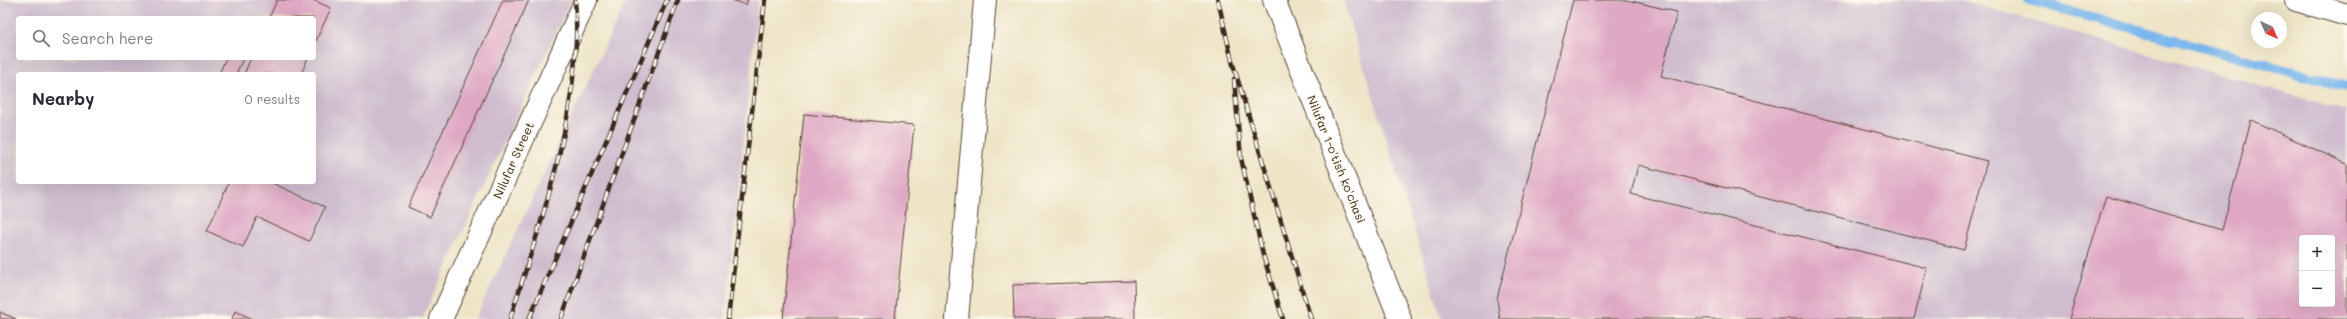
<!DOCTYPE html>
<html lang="en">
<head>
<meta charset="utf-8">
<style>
  :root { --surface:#fff; --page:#f7f7f7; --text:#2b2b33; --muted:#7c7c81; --line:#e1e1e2 }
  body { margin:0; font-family:Mali,sans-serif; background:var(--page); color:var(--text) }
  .controls { position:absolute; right:12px; bottom:12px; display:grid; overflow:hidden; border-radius:4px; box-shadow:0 4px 16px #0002 }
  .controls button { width:36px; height:36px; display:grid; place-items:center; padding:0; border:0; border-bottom:1px solid var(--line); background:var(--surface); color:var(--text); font:20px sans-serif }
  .compass { position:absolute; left:2251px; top:12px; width:36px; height:36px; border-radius:50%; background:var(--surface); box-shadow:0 4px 16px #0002; rotate:135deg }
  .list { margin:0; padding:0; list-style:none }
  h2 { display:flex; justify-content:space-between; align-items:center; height:52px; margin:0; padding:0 16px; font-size:17px }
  h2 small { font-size:13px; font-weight:400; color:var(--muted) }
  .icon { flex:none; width:22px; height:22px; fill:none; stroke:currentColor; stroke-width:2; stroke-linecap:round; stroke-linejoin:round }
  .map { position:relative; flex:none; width:2347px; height:319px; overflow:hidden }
  .search { position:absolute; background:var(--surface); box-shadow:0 4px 16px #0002; left:16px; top:16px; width:300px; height:44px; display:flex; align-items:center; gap:10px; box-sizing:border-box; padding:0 14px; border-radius:4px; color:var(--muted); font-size:15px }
  .panel { position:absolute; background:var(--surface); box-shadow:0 4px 16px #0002; left:16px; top:72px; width:300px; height:112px; border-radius:4px }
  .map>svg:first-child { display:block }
  .industrial { fill:#cfbdcf; fill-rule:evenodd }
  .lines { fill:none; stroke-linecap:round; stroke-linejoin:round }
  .stream { stroke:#79b7ec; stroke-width:10 }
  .building { fill:#dfa8c4; fill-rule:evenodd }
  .minor-casing { stroke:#564637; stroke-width:24 }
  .minor { stroke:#fff; stroke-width:22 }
  .rail-casing { stroke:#3b2a1e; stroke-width:4.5 }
  .rail { stroke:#fbf7ec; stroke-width:3; stroke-dasharray:9; stroke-linecap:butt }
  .labels { text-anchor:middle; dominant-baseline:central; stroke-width:3; stroke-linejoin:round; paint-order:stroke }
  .street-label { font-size:12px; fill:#3b2a1e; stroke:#fbf7ec }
</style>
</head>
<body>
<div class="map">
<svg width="2347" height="319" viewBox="0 0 2347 319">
  <rect width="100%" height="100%" fill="#fbf7ec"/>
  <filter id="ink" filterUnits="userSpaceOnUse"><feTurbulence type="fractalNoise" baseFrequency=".025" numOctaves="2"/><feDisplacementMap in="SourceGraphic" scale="8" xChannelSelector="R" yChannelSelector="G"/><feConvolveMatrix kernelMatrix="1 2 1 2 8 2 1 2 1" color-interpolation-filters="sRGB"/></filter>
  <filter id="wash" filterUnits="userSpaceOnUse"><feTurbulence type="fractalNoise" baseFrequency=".012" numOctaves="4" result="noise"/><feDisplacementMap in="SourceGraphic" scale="16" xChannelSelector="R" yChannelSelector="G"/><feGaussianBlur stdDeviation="0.9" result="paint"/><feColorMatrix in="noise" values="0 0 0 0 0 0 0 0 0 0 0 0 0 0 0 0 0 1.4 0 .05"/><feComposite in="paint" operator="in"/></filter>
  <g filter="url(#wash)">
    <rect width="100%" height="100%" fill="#eee4c6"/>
    <!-- industrial -->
    <g class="industrial">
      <path d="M0 0H571L422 319H0ZM18 18H314V58H18ZM18 74H314V182H18Z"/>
      <polygon points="627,0 758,0 725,319 475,319"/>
      <path d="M1343 0H1961L2347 111V319H1442ZM2302 238H2332V304H2302Z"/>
    </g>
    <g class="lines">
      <!-- stream -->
      <polyline class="stream" points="2029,0 2347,87"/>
    </g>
    <g id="blocks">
      <!-- building -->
      <g class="building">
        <polygon points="277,0 313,0 331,8 314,45 314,18 269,18"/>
        <polygon points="503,0 529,0 430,217 408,207"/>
        <polygon points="732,0 748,0 746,5"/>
        <polygon points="1573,0 1627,0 1677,12 1661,76 1987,161 1964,250 1638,165 1631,194 1927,268 1914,319 1500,319 1497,299"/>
        <polygon points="226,58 243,59 236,74 219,74"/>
        <polygon points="251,58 308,58 301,74 244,74"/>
        <polygon points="804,114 914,125 895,319 783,319"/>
        <path d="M2251 120 2347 164V319H2069L2106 196 2222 230ZM2302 238H2332V304H2302Z"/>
        <polygon points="229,182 270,182 325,207 309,241 257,217 243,247 207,231"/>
        <polygon points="1134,281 1135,319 1014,319 1013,285"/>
        <polygon points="235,311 253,319 232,319"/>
        <polygon points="0,312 16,319 0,319"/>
      </g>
    </g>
  </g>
  <g filter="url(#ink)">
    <use href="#blocks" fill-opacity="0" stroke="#564637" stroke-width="1"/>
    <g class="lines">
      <!-- minor casing -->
      <g class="minor-casing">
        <g id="minor">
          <polyline points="1274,0 1400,319"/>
          <polyline points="2296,0 2347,15"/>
          <polyline points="441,319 586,0"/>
          <polyline points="957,319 985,0"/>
        </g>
      </g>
      <!-- minor -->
      <use href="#minor" class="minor"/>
      <!-- rail casing -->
      <g class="rail-casing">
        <g id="rail">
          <polyline points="1218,0 1232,61 1311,319"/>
          <polyline points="1234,79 1241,158 1263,255 1283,319"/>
          <path d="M510 319C541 222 584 102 575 0"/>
          <polyline points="529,319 667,0"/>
          <polyline points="561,319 678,0"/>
          <polyline points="728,319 765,0"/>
        </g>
      </g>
      <!-- rail -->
      <use href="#rail" class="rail"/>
    </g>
  </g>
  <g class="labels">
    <!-- street labels -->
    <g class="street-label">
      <text transform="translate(1337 159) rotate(68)">Nilufar 1-o'tish ko'chasi</text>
      <text transform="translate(513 160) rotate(-66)">Nilufar Street</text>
    </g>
  </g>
</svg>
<div class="controls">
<button>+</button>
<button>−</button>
</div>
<svg class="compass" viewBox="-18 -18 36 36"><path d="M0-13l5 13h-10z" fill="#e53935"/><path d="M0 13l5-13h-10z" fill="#7c7c81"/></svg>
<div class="search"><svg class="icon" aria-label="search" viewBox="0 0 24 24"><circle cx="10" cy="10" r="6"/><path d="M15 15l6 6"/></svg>Search here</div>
<section class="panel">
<h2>Nearby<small>0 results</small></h2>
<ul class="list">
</ul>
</section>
</div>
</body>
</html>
